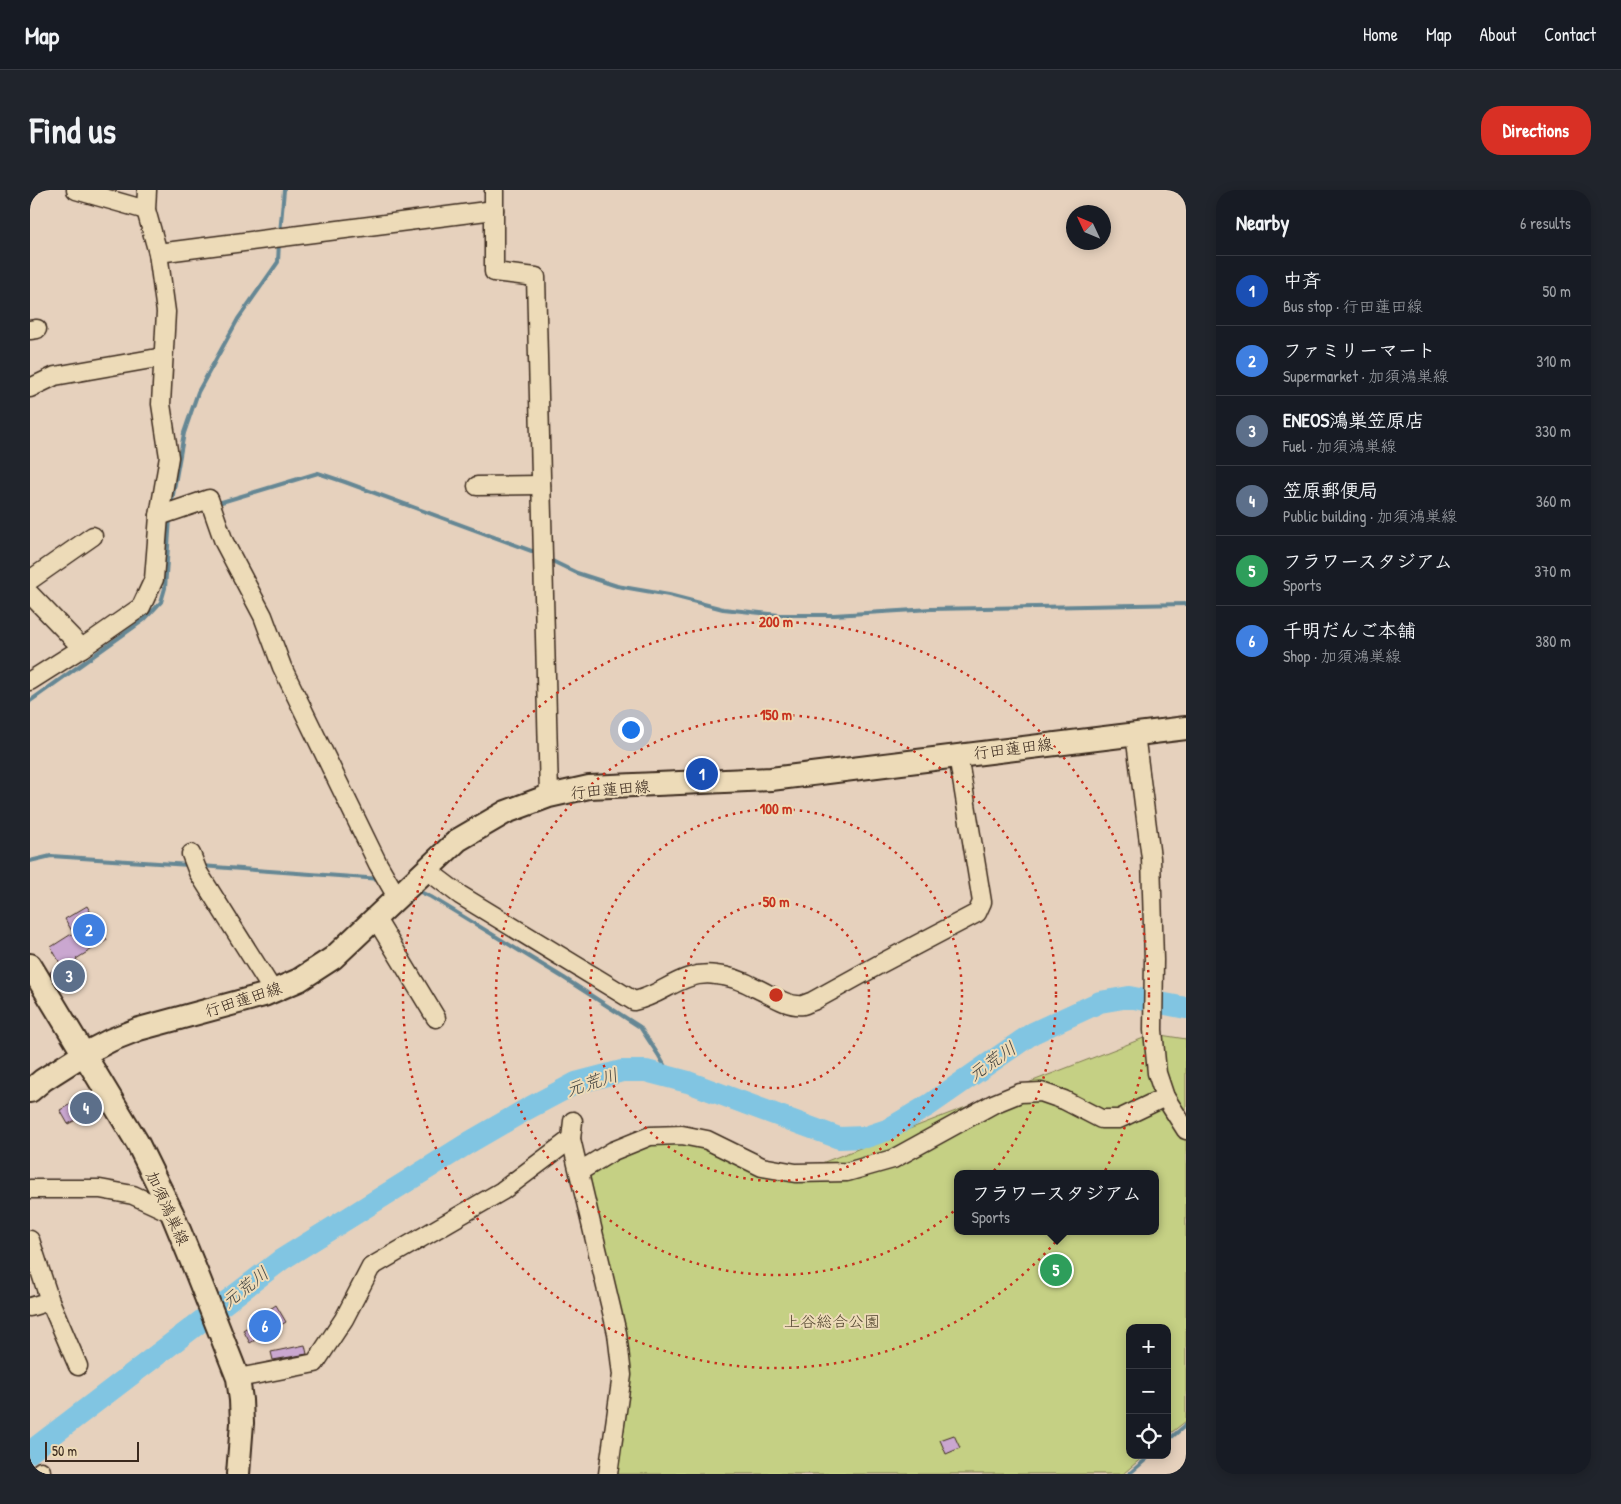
<!DOCTYPE html>
<html lang="en">
<head>
<meta charset="utf-8">
<style>
  :root { --surface:#171b24; --page:#20242c; --text:#f1f3f6; --muted:#9ea1a6; --line:#363941; --accent:#d93025 }
  body { margin:0; font-family:"Patrick Hand","Klee One",sans-serif; background:var(--page); color:var(--text) }
  .controls { position:absolute; right:15px; bottom:15px; display:grid; overflow:hidden; border-radius:10px; box-shadow:0 2px 12px #0003 }
  .controls button { width:45px; height:45px; display:grid; place-items:center; padding:0; border:0; border-bottom:1px solid var(--line); background:var(--surface); color:var(--text); font:25px sans-serif }
  .compass { position:absolute; left:1036px; top:15px; width:45px; height:45px; border-radius:50%; background:var(--surface); box-shadow:0 2px 12px #0003; rotate:314deg }
  .scale { position:absolute; left:15px; bottom:12px; width:94px; box-sizing:border-box; padding-left:5px; border:2px solid #3b2a1e; border-top:0; font-size:14px; line-height:18px; white-space:nowrap; color:#3b2a1e; -webkit-text-stroke:4px #eddbb8; paint-order:stroke }
  .you { position:absolute; left:600px; top:539px; width:18px; height:18px; margin:-12px; border:4px solid #fff; border-radius:50%; background:#1a73e8; box-shadow:0 0 0 8px #1a73e833 }
  .badge { display:grid; place-items:center; width:32px; height:32px; border-radius:50%; background:var(--accent); color:#fff; font-size:16px; font-weight:700 }
  .pin { position:absolute; translate:-50% -50%; border:2px solid #fff; box-shadow:0 1px 5px #0006 }
  .popup { position:absolute; left:924px; top:980px; width:205px; height:65px; box-sizing:border-box; display:grid; place-content:center; border-radius:10px; background:var(--surface); filter:drop-shadow(0 1px 4px #0005); font-size:16px; white-space:nowrap; color:var(--muted) }
  .popup b { font-size:19px; color:var(--text) }
  .popup::after { content:''; position:absolute; left:50%; top:100%; margin-left:-10px; border:10px solid transparent; border-top-color:var(--surface) }
  .list { margin:0; padding:0; list-style:none }
  h2 { display:flex; justify-content:space-between; align-items:center; height:65px; margin:0; padding:0 20px; font-size:21px }
  h2 small { font-size:16px; font-weight:400; color:var(--muted) }
  .list li { display:grid; grid-template-columns:32px 1fr auto; gap:15px; align-items:center; box-sizing:border-box; height:70px; padding:0 20px; border-top:1px solid var(--line) }
  .list b { display:block; font-size:19px; white-space:nowrap }
  .list p { margin:0; font-size:16px; white-space:nowrap; color:var(--muted) }
  .list em { font-size:16px; font-style:normal; color:var(--muted) }
  .icon { flex:none; width:28px; height:28px; fill:none; stroke:currentColor; stroke-width:2; stroke-linecap:round; stroke-linejoin:round }
  .map { position:relative; flex:none; width:1156px; height:1284px; overflow:hidden; border-radius:20px }
  header { display:flex; align-items:center; gap:30px; box-sizing:border-box; height:70px; padding:0 25px; background:var(--surface); border-bottom:1px solid var(--line) }
  header strong { font-size:24px }
  nav { display:flex; gap:28px; margin-inline-start:auto; font-size:18px }
  .intro { display:flex; align-items:center; justify-content:space-between; box-sizing:border-box; height:120px; padding:0 30px }
  h1 { margin:0; font-size:35px }
  .button { padding:12px 22px; border-radius:20px; background:var(--accent); color:#fff; font-size:18px; font-weight:700 }
  main { display:flex; gap:30px; padding:0 30px }
  aside { flex:1; background:var(--surface); border-radius:20px; box-shadow:0 2px 12px #0003 }
  .map>svg:first-child { display:block }
  .green { fill:#c5d084; stroke:#807d51; fill-rule:evenodd }
  .lines { fill:none; stroke-linecap:round; stroke-linejoin:round }
  .stream { stroke:#658794; stroke-width:4 }
  .river { stroke:#81c5e2; stroke-width:22 }
  .building { fill:#caa7d0; stroke:#3b2a1e }
  .minor-casing { stroke:#3b2a1e; stroke-width:21 }
  .major-casing { stroke:#3b2a1e; stroke-width:26 }
  .minor { stroke:#eddbb8; stroke-width:18 }
  .major { stroke:#eddbb8; stroke-width:22 }
  .ring { fill:none; stroke:#c8321e; stroke-width:2.5; stroke-dasharray:2.5 5 }
  .labels { text-anchor:middle; dominant-baseline:central; stroke-width:4; stroke-linejoin:round; paint-order:stroke }
  .street-label { font-size:16px; fill:#3b2a1e; stroke:#eddbb8 }
  .park-label { font-size:16px; fill:#50432d; stroke:#eddbb8 }
  .water-label { font-size:18px; font-style:italic; fill:#494945; stroke:#eddbb8 }
  .centre { fill:#c8321e; stroke:#eddbb8; stroke-width:2.5 }
  .ring-label { font-size:15px; text-anchor:middle; font-weight:bold; fill:#c8321e; stroke:#eddbb8; stroke-width:4; stroke-linejoin:round; paint-order:stroke }
</style>
</head>
<body>
<header>
<strong>Map</strong>
<nav><a>Home</a><a>Map</a><a>About</a><a>Contact</a></nav>
</header>
<div class="intro"><h1>Find us</h1><a class="button">Directions</a></div>
<main>
<div class="map">
<svg width="1156" height="1284" viewBox="0 0 1156 1284">
  <rect width="100%" height="100%" fill="#e6d1bd"/>
  <filter id="ink" filterUnits="userSpaceOnUse"><feTurbulence type="fractalNoise" baseFrequency=".02" numOctaves="2"/><feDisplacementMap in="SourceGraphic" scale="10" xChannelSelector="R" yChannelSelector="G"/><feConvolveMatrix kernelMatrix="1 2 1 2 8 2 1 2 1" color-interpolation-filters="sRGB"/></filter>
  <g filter="url(#ink)">
    <!-- green -->
    <path class="green" d="M1124 844 1156 849V1231L1137 1246V1138H1100V1265H1115L1093 1284H578L587 1143 550 981 620 946 652 945 766 983ZM927 984H1125V1041H927Z"/>
    <g class="lines">
      <!-- stream -->
      <g class="stream">
        <polyline points="250,43 254,0"/>
        <polyline points="185,314 288,283 315,292 507,363"/>
        <polyline points="141,316 154,243 168,202 208,129 248,72 249,52"/>
        <polyline points="518,369 547,383 587,396 639,405 693,419 749,425 804,425 901,419 1156,414"/>
        <polyline points="0,511 115,429 131,412 135,398 140,328"/>
        <polyline points="0,671 21,666 159,675"/>
        <polyline points="171,676 351,689"/>
        <polyline points="386,700 401,707 534,788 610,837 629,866 641,887"/>
        <polyline points="1137,1251 1156,1235"/>
        <polyline points="1099,1284 1121,1265"/>
      </g>
      <!-- river -->
      <polyline class="river" points="0,1262 251,1070 440,952 497,919 546,893 592,881 616,881 658,892 809,948 836,947 857,940 899,915 1003,843 1070,812 1099,807 1156,818"/>
    </g>
    <!-- building -->
    <g class="building">
      <polygon points="57,716 77,750 46,769 53,781 28,797 20,782 31,775 21,757 43,743 35,729"/>
      <polygon points="60,903 69,918 38,934 30,920"/>
      <polygon points="246,1115 256,1132 220,1153 213,1140 239,1124 237,1121"/>
      <polygon points="275,1155 277,1164 243,1170 241,1162"/>
      <polygon points="924,1245 930,1258 916,1264 910,1250"/>
    </g>
    <g class="lines">
      <!-- minor casing -->
      <g class="minor-casing">
        <g id="minor">
          <polyline points="46,0 116,20"/>
          <polyline points="464,0 464,82 506,87 519,606"/>
          <polyline points="128,63 464,20"/>
          <polyline points="0,140 7,139"/>
          <polyline points="0,198 25,186 133,167"/>
          <polyline points="447,296 511,295"/>
          <polyline points="129,326 179,309 194,352 233,426 252,477 348,674 367,707"/>
          <polyline points="0,390 63,346"/>
          <polyline points="0,404 52,458"/>
          <polyline points="0,491 52,458 111,417 124,389 129,326 139,267 131,214 136,122 128,63 116,20 117,0"/>
          <polyline points="1105,544 1121,668 1124,770 1123,840 1127,883 1135,907 1156,940"/>
          <polyline points="161,664 168,682 243,801"/>
          <path d="M397 680 430 705 604 811C634 805 652 780 686 785 699 786 715 792 726 798 740 804 757 817 773 815 776 814 780 812 783 811L850 774 947 723 952 712 928 565"/>
          <polyline points="346,729 406,828"/>
          <polyline points="543,931 541,949 587,1143 592,1185 578,1284"/>
          <polyline points="550,981 583,961 620,946 652,945 677,950 732,977 766,983 817,982 863,969 963,914 990,903 1011,902 1034,910 1071,929 1089,929 1135,907"/>
          <polyline points="0,999 70,999 103,1005 142,1023"/>
          <polyline points="0,1050 20,1111 48,1176"/>
          <polyline points="0,1117 20,1111"/>
          <polyline points="208,1188 285,1173 314,1129 341,1077 472,1001 541,949"/>
          <polyline points="11,1284 11,1281"/>
        </g>
      </g>
      <!-- major casing -->
      <g class="major-casing">
        <g id="major">
          <polyline points="0,775 107,952 142,1023 167,1084 208,1188 211,1210 212,1233 208,1284"/>
          <polyline points="0,901 13,890 54,864 81,850 109,839 234,805 269,790 303,768 428,650 476,622 519,606 559,597 741,589 1156,538"/>
        </g>
      </g>
      <!-- minor -->
      <use href="#minor" class="minor"/>
      <!-- major -->
      <use href="#major" class="major"/>
    </g>
  </g>
  <!-- distance rings -->
  <g class="ring">
    <circle cx="746" cy="805" r="93"/>
    <circle cx="746" cy="805" r="186"/>
    <circle cx="746" cy="805" r="280"/>
    <circle cx="746" cy="805" r="373"/>
  </g>
  <g class="labels">
    <!-- street labels -->
    <g class="street-label">
      <text transform="translate(983 558) rotate(-7)">行田蓮田線</text>
      <text transform="translate(580 599) rotate(-5)">行田蓮田線</text>
      <text transform="translate(213 809) rotate(-18)">行田蓮田線</text>
      <text transform="translate(138 1018) rotate(65)">加須鴻巣線</text>
    </g>
    <!-- park labels -->
    <g class="park-label">
      <text x="802" y="1131">上谷総合公園</text>
    </g>
    <!-- water labels -->
    <g class="water-label">
      <text transform="translate(962 871) rotate(-35)">元荒川</text>
      <text transform="translate(562 892) rotate(-18)">元荒川</text>
      <text transform="translate(215 1097) rotate(-38)">元荒川</text>
    </g>
  </g>
  <circle cx="746" cy="805" r="8" class="centre"/>
  <g class="ring-label">
    <text x="746" y="437">200 m</text>
    <text x="746" y="530">150 m</text>
    <text x="746" y="624">100 m</text>
    <text x="746" y="717">50 m</text>
  </g>
</svg>
<div class="controls">
<button>+</button>
<button>−</button>
<button><svg class="icon" aria-label="locate" viewBox="0 0 24 24"><circle cx="12" cy="12" r="6"/><path d="M12 2v4M12 18v4M2 12h4M18 12h4"/></svg></button>
</div>
<svg class="compass" viewBox="-18 -18 36 36"><path d="M0-13l5 13h-10z" fill="#e53935"/><path d="M0 13l5-13h-10z" fill="#9ea1a6"/></svg>
<div class="scale">50 m</div>
<div class="you"></div>
<div class="pin badge" style="left:672px;top:584px;background:#1a4fb4">1</div>
<div class="pin badge" style="left:59px;top:740px;background:#3f7fe0">2</div>
<div class="pin badge" style="left:39px;top:786px;background:#5c6f8a">3</div>
<div class="pin badge" style="left:56px;top:918px;background:#5c6f8a">4</div>
<div class="pin badge" style="left:1026px;top:1080px;background:#2e9e5b">5</div>
<div class="popup"><b>フラワースタジアム</b>Sports</div>
<div class="pin badge" style="left:235px;top:1136px;background:#3f7fe0">6</div>
</div>
<aside>
<h2>Nearby<small>6 results</small></h2>
<ul class="list">
<li><span class="badge" style="background:#1a4fb4">1</span><div><b>中斉</b><p>Bus stop · 行田蓮田線</p></div><em>50 m</em></li>
<li><span class="badge" style="background:#3f7fe0">2</span><div><b>ファミリーマート</b><p>Supermarket · 加須鴻巣線</p></div><em>310 m</em></li>
<li><span class="badge" style="background:#5c6f8a">3</span><div><b>ENEOS鴻巣笠原店</b><p>Fuel · 加須鴻巣線</p></div><em>330 m</em></li>
<li><span class="badge" style="background:#5c6f8a">4</span><div><b>笠原郵便局</b><p>Public building · 加須鴻巣線</p></div><em>360 m</em></li>
<li><span class="badge" style="background:#2e9e5b">5</span><div><b>フラワースタジアム</b><p>Sports</p></div><em>370 m</em></li>
<li><span class="badge" style="background:#3f7fe0">6</span><div><b>千明だんご本舗</b><p>Shop · 加須鴻巣線</p></div><em>380 m</em></li>
</ul>
</aside>
</main>
</body>
</html>
